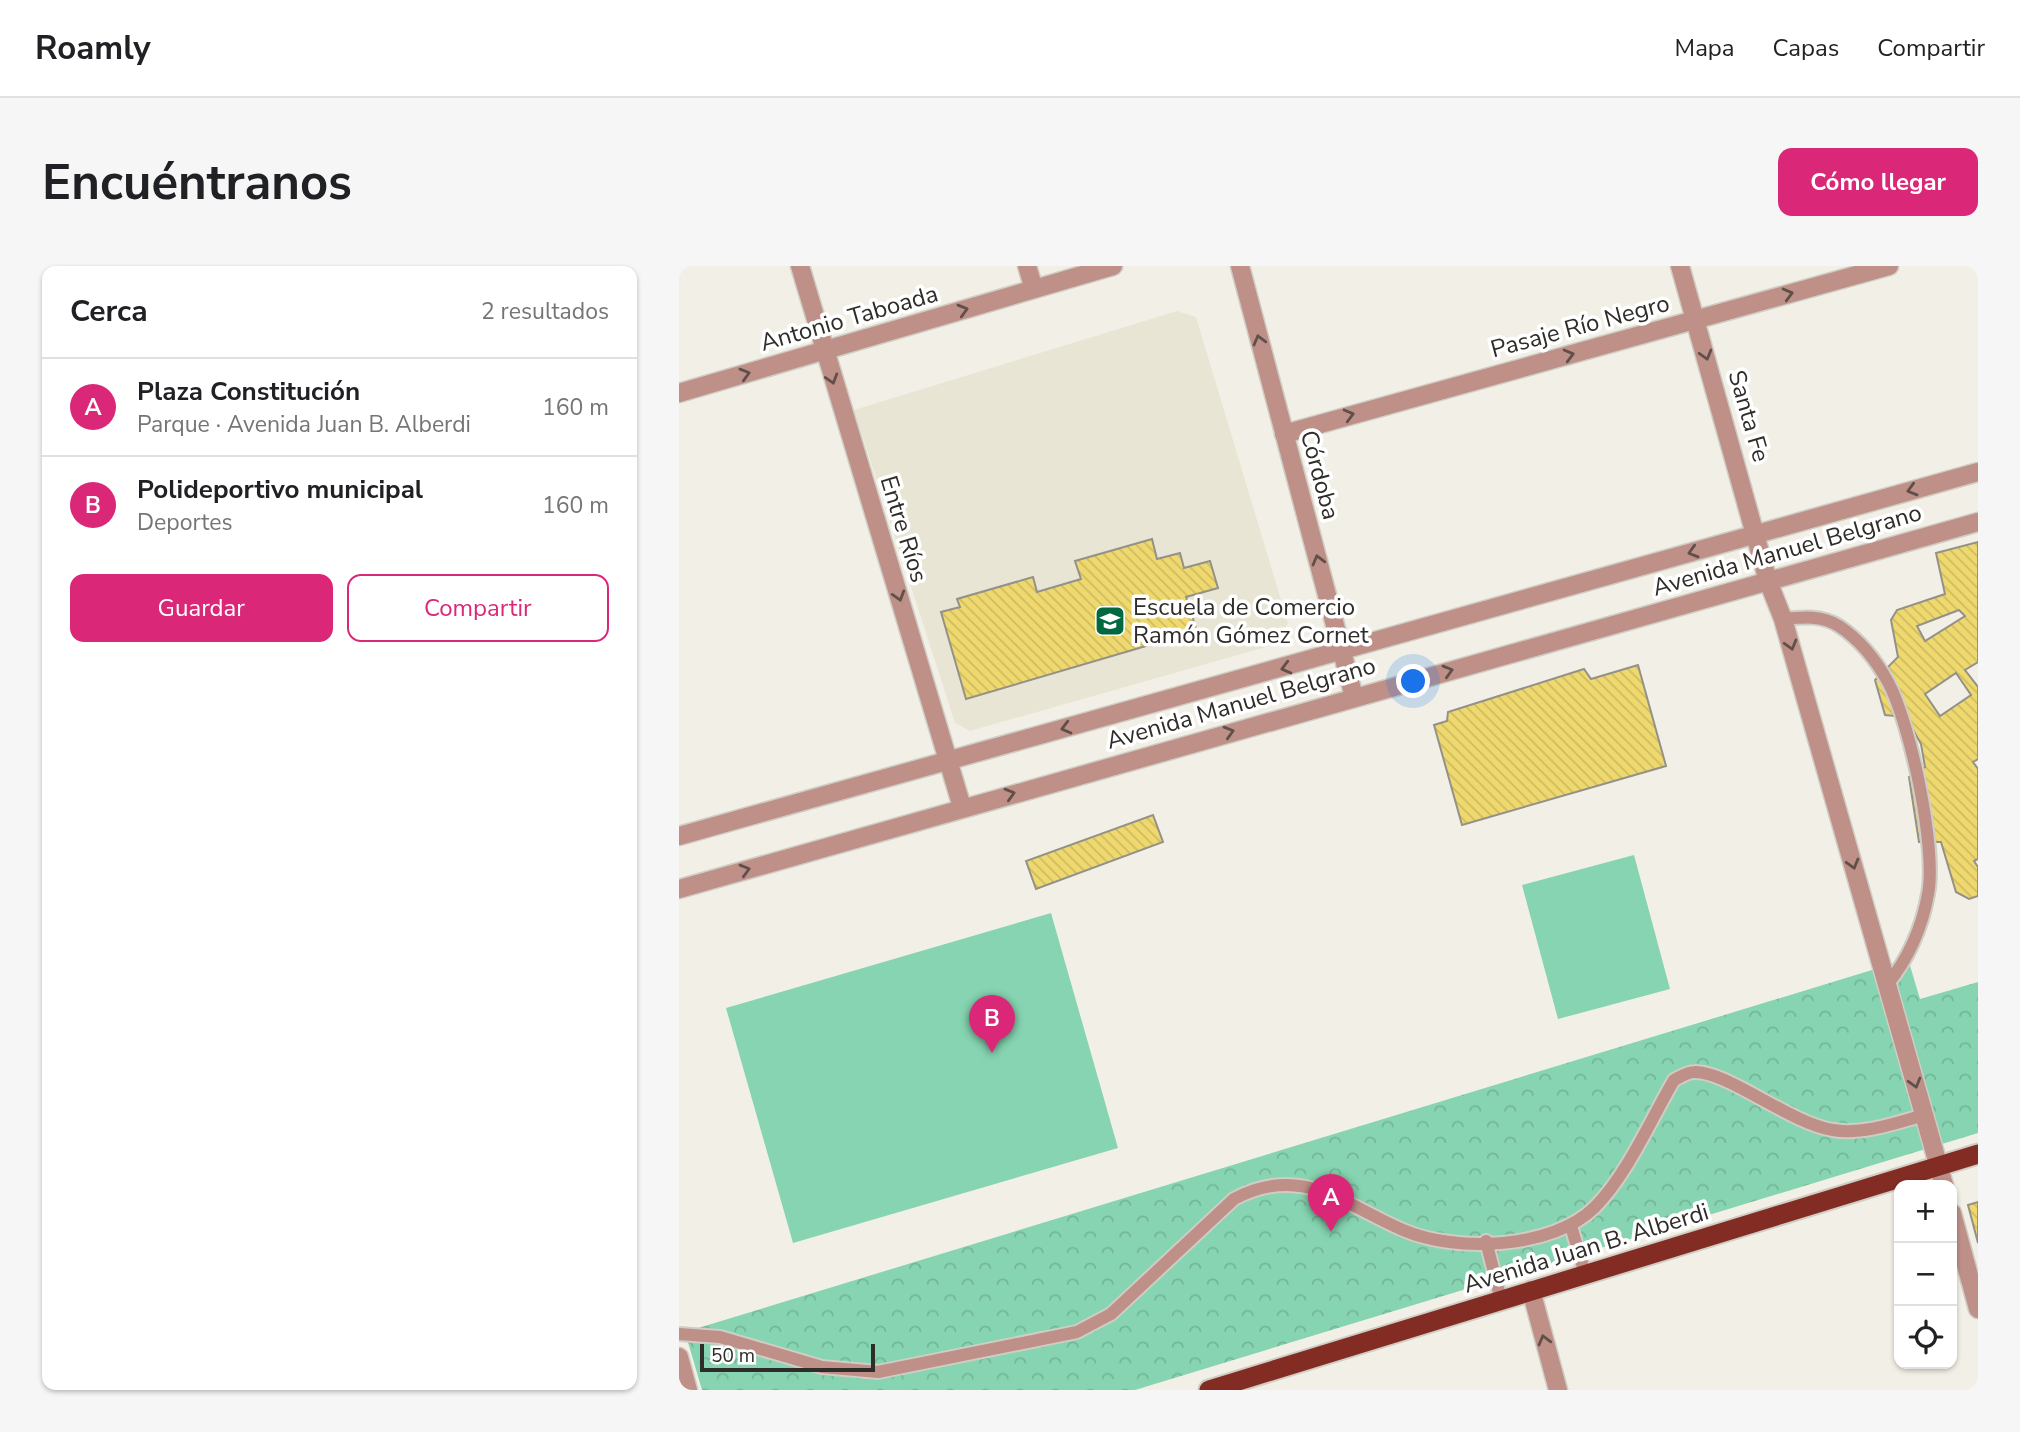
<!DOCTYPE html>
<html lang="es">
<head>
<meta charset="utf-8">
<style>
  :root { --surface:#fff; --page:#f6f6f6; --text:#202124; --muted:#757577; --line:#e0e0e0; --accent:#db2777 }
  body { margin:0; font-family:"Nunito Sans",sans-serif; background:var(--page); color:var(--text) }
  .controls { position:absolute; right:21px; bottom:21px; display:grid; overflow:hidden; border-radius:14px; box-shadow:0 2px 5px #0004 }
  .controls button { width:63px; height:63px; display:grid; place-items:center; padding:0; border:0; border-bottom:2px solid var(--line); background:var(--surface); color:var(--text); font:35px sans-serif }
  .scale { position:absolute; left:21px; bottom:18px; width:175px; box-sizing:border-box; padding-left:7px; border:4px solid #2e2d29; border-top:0; font-size:19px; line-height:24px; white-space:nowrap; color:#2e2d29; -webkit-text-stroke:5px #fff; paint-order:stroke }
  .you { position:absolute; left:735px; top:416px; width:24px; height:24px; margin:-18px; border:5px solid #fff; border-radius:50%; background:#1a73e8; box-shadow:0 0 0 10px #1a73e833 }
  .badge { display:grid; place-items:center; width:46px; height:46px; border-radius:50%; background:var(--accent); color:#fff; font-size:23px; font-weight:700 }
  .pin { position:absolute; translate:-50% -58px; filter:drop-shadow(0 2px 4px #0008) }
  .pin::after { content:''; position:absolute; top:37px; width:24px; height:21px; background:inherit; clip-path:polygon(0 0,100% 0,50% 100%) }
  .list { margin:0; padding:0; list-style:none }
  h2 { display:flex; justify-content:space-between; align-items:center; height:91px; margin:0; padding:0 28px; font-size:30px }
  h2 small { font-size:23px; font-weight:400; color:var(--muted) }
  .list li { display:grid; grid-template-columns:46px 1fr auto; gap:21px; align-items:center; box-sizing:border-box; height:98px; padding:0 28px; border-top:2px solid var(--line) }
  .list b { display:block; font-size:26px; white-space:nowrap }
  .list p { margin:0; font-size:23px; white-space:nowrap; color:var(--muted) }
  .list em { font-size:23px; font-style:normal; color:var(--muted) }
  .actions { display:flex; gap:14px; padding:21px 28px }
  .actions a { flex:1; padding:16px 0; border:2px solid var(--accent); border-radius:14px; text-align:center; font-size:24px; color:var(--accent) }
  .actions .main { background:var(--accent); color:#fff }
  .icon { flex:none; width:38px; height:38px; fill:none; stroke:currentColor; stroke-width:2; stroke-linecap:round; stroke-linejoin:round }
  .map { position:relative; flex:none; width:1299px; height:1124px; overflow:hidden; border-radius:14px }
  header { display:flex; align-items:center; gap:42px; box-sizing:border-box; height:98px; padding:0 35px; background:var(--surface); border-bottom:2px solid var(--line) }
  header strong { font-size:33px }
  nav { display:flex; gap:38px; margin-inline-start:auto; font-size:24px }
  .intro { display:flex; align-items:center; justify-content:space-between; box-sizing:border-box; height:168px; padding:0 42px }
  h1 { margin:0; font-size:49px }
  .button { padding:18px 32px; border-radius:14px; background:var(--accent); color:#fff; font-size:24px; font-weight:700 }
  main { display:flex; gap:42px; padding:0 42px }
  aside { flex:1; background:var(--surface); border-radius:14px; box-shadow:0 2px 5px #0004 }
  .map>svg:first-child { display:block }
  .built { fill:#e9e5d4 }
  .park { fill:url(#park-crowns) }
  .pitch { fill:#86d4b1 }
  .building { fill:url(#building-back-hatch); stroke:#939188; stroke-width:2; fill-rule:evenodd }
  .lines { fill:none; stroke-linecap:round; stroke-linejoin:round }
  .service-casing { stroke:#cfcdc4; stroke-width:16 }
  .minor-casing { stroke:#cfcdc4; stroke-width:21 }
  .tertiary-casing { stroke:#cfcdc4; stroke-width:21 }
  .trunk-casing { stroke:#cfcdc4; stroke-width:23 }
  .service { stroke:#be9088; stroke-width:12 }
  .minor { stroke:#be9088; stroke-width:18 }
  .tertiary { stroke:#be9088; stroke-width:18 }
  .trunk { stroke:#822c24; stroke-width:19 }
  .oneway { stroke:#60504a }
  .labels { text-anchor:middle; dominant-baseline:central; stroke-width:7; stroke-linejoin:round; paint-order:stroke }
  .street-label { font-size:24px; fill:#2e2d29; stroke:#fff }
  .poi-label { font-size:24px; fill:#2e2d29; stroke:#fff; text-anchor:start }
</style>
</head>
<body>
<header>
<strong>Roamly</strong>
<nav><a>Mapa</a><a>Capas</a><a>Compartir</a></nav>
</header>
<div class="intro"><h1>Encuéntranos</h1><a class="button">Cómo llegar</a></div>
<main>
<aside>
<h2>Cerca<small>2 resultados</small></h2>
<ul class="list">
<li><span class="badge">A</span><div><b>Plaza Constitución</b><p>Parque · Avenida Juan B. Alberdi</p></div><em>160 m</em></li>
<li><span class="badge">B</span><div><b>Polideportivo municipal</b><p>Deportes</p></div><em>160 m</em></li>
</ul>
<div class="actions"><a class="main">Guardar</a><a>Compartir</a></div>
</aside>
<div class="map">
<svg width="1299" height="1124" viewBox="0 0 1299 1124">
  <defs>
    <pattern id="park-crowns" width="20" height="18" patternUnits="userSpaceOnUse" patternTransform="scale(1.75)"><rect width="20" height="18" fill="#86d4b1"/><path d="M2 6a3 3 0 1 1 6 0M12 15a3 3 0 1 1 6 0" fill="none" stroke="#74b698"/></pattern>
    <pattern id="building-back-hatch" width="6" height="6" patternUnits="userSpaceOnUse" patternTransform="scale(1.75)"><rect width="6" height="6" fill="#efd96f"/><path d="M-1 5l2 2M0 0l6 6M5-1l2 2" fill="none" stroke="#cdbb60"/></pattern>
  </defs>
  <rect width="100%" height="100%" fill="#f2f0e6"/>
  <!-- built -->
  <polygon class="built" points="498,45 517,51 609,357 597,378 291,465 276,457 175,144"/>
  <!-- park -->
  <polygon class="park" points="1229,693 1241,733 1299,716 1299,867 456,1124 23,1124 6,1066"/>
  <!-- pitch -->
  <g class="pitch">
    <polygon points="955,589 991,723 879,753 843,619"/>
    <polygon points="372,647 439,882 114,977 47,742"/>
  </g>
  <!-- building -->
  <g class="building">
    <polygon points="473,273 478,293 501,287 505,302 531,295 539,322 507,331 518,365 287,433 262,346 281,341 278,333 354,311 358,326 402,313 396,295"/>
    <path d="M1299 276V396L1286 404 1299 421V493L1294 496 1299 503V593L1295 595 1299 601V630L1290 633 1277 626 1262 576H1240L1230 511 1246 501 1242 478 1227 451 1206 449 1196 414 1219 391 1212 354 1218 344 1266 328 1257 287ZM1280 344 1286 350 1246 375 1238 360ZM1277 407 1292 429 1261 450 1246 428Z"/>
    <polygon points="959,399 987,500 783,559 755,459 768,455 769,446 905,403 912,413"/>
    <polygon points="474,549 484,576 357,623 347,595"/>
    <polygon points="1299,936 1299,977 1289,939"/>
  </g>
  <g class="lines">
    <!-- service casing -->
    <g class="service-casing">
      <g id="service">
        <path d="M1104 353C1124 351 1143 349 1160 360 1181 374 1197 394 1209 416 1231 456 1258 583 1249 628 1243 662 1229 693 1208 719"/>
        <polyline points="892,960 906,1008"/>
        <polyline points="807,975 822,1034"/>
        <path d="M0 1068 41 1071 143 1101 199 1106 398 1066 432 1048 555 933C622 897 664 938 724 964 777 987 874 983 916 941 948 909 972 853 995 814 1001 811 1009 806 1015 806 1049 805 1110 857 1154 864 1183 869 1217 857 1245 849"/>
      </g>
    </g>
    <!-- minor casing -->
    <g class="minor-casing">
      <g id="minor">
        <polyline points="121,0 283,541"/>
        <polyline points="348,0 355,23"/>
        <polyline points="561,0 675,431"/>
        <polyline points="1001,0 1089,315 1104,353 1265,919"/>
        <polyline points="0,127 434,0"/>
        <polyline points="605,168 1210,0"/>
        <polyline points="1273,947 1299,1043"/>
        <polyline points="852,1024 879,1124"/>
      </g>
    </g>
    <!-- tertiary casing -->
    <g class="tertiary-casing">
      <g id="tertiary">
        <polyline points="0,570 1299,206"/>
        <polyline points="0,623 1299,256"/>
        <polyline points="0,1091 9,1124"/>
      </g>
    </g>
    <!-- trunk casing -->
    <g class="trunk-casing">
      <polyline id="trunk" points="530,1124 1299,888"/>
    </g>
    <!-- service -->
    <use href="#service" class="service"/>
    <!-- minor -->
    <use href="#minor" class="minor"/>
    <!-- tertiary -->
    <use href="#tertiary" class="tertiary"/>
    <!-- trunk -->
    <use href="#trunk" class="trunk"/>
  </g>
  <!-- one-way arrows -->
  <defs><path id="oneway-chevron" d="M-2-3.5L2.5 0L-2 3.5" fill="none" stroke-width="1.6" stroke-linecap="round" stroke-linejoin="round" transform="scale(1.75)"/></defs>
  <g class="oneway">
    <use href="#oneway-chevron" transform="translate(1109 28) rotate(-15)"/>
    <use href="#oneway-chevron" transform="translate(284 44) rotate(-16)"/>
    <use href="#oneway-chevron" transform="translate(580 74) rotate(-105)"/>
    <use href="#oneway-chevron" transform="translate(890 89) rotate(-15)"/>
    <use href="#oneway-chevron" transform="translate(1027 89) rotate(74)"/>
    <use href="#oneway-chevron" transform="translate(66 108) rotate(-16)"/>
    <use href="#oneway-chevron" transform="translate(153 113) rotate(73)"/>
    <use href="#oneway-chevron" transform="translate(670 149) rotate(-15)"/>
    <use href="#oneway-chevron" transform="translate(1233 224) rotate(164)"/>
    <use href="#oneway-chevron" transform="translate(1014 286) rotate(164)"/>
    <use href="#oneway-chevron" transform="translate(639 294) rotate(-105)"/>
    <use href="#oneway-chevron" transform="translate(220 330) rotate(73)"/>
    <use href="#oneway-chevron" transform="translate(1112 379) rotate(74)"/>
    <use href="#oneway-chevron" transform="translate(607 402) rotate(165)"/>
    <use href="#oneway-chevron" transform="translate(769 405) rotate(-16)"/>
    <use href="#oneway-chevron" transform="translate(387 462) rotate(165)"/>
    <use href="#oneway-chevron" transform="translate(550 466) rotate(-16)"/>
    <use href="#oneway-chevron" transform="translate(331 528) rotate(-16)"/>
    <use href="#oneway-chevron" transform="translate(1174 598) rotate(74)"/>
    <use href="#oneway-chevron" transform="translate(66 604) rotate(-16)"/>
    <use href="#oneway-chevron" transform="translate(1236 817) rotate(74)"/>
    <use href="#oneway-chevron" transform="translate(865 1074) rotate(-105)"/>
  </g>
  <!-- icons -->
  <defs>
    <g id="school-square" transform="scale(1.575)"><rect x="-9" y="-9" width="18" height="18" rx="4" fill="#006940" stroke="#fff"/><path d="M0-5L7-2L0 1L-7-2ZM-4 1L0 2.5L4 1V4Q0 6-4 4Z" fill="#fff"/></g>
  </defs>
  <g fill-rule="evenodd">
    <use href="#school-square" x="431" y="355"/>
  </g>
  <g class="labels">
    <!-- street labels -->
    <g class="street-label">
      <text transform="translate(170 52) rotate(-16)">Antonio Taboada</text>
      <text transform="translate(901 60) rotate(-15)">Pasaje Río Negro</text>
      <text transform="translate(1070 150) rotate(74)">Santa Fe</text>
      <text transform="translate(641 209) rotate(75)">Córdoba</text>
      <text transform="translate(225 263) rotate(73)">Entre Ríos</text>
      <text transform="translate(1108 284) rotate(-16)">Avenida Manuel Belgrano</text>
      <text transform="translate(562 437) rotate(-16)">Avenida Manuel Belgrano</text>
      <text transform="translate(907 982) rotate(-17)">Avenida Juan B. Alberdi</text>
    </g>
    <!-- poi labels -->
    <g class="poi-label">
      <text x="454" y="341">Escuela de Comercio<tspan x="454" dy="28">Ramón Gómez Cornet</tspan></text>
    </g>
  </g>
</svg>
<div class="controls">
<button>+</button>
<button>−</button>
<button><svg class="icon" aria-label="locate" viewBox="0 0 24 24"><circle cx="12" cy="12" r="6"/><path d="M12 2v4M12 18v4M2 12h4M18 12h4"/></svg></button>
</div>
<div class="scale">50 m</div>
<div class="you"></div>
<div class="pin badge" style="left:652px;top:966px">A</div>
<div class="pin badge" style="left:313px;top:787px">B</div>
</div>
</main>
</body>
</html>
